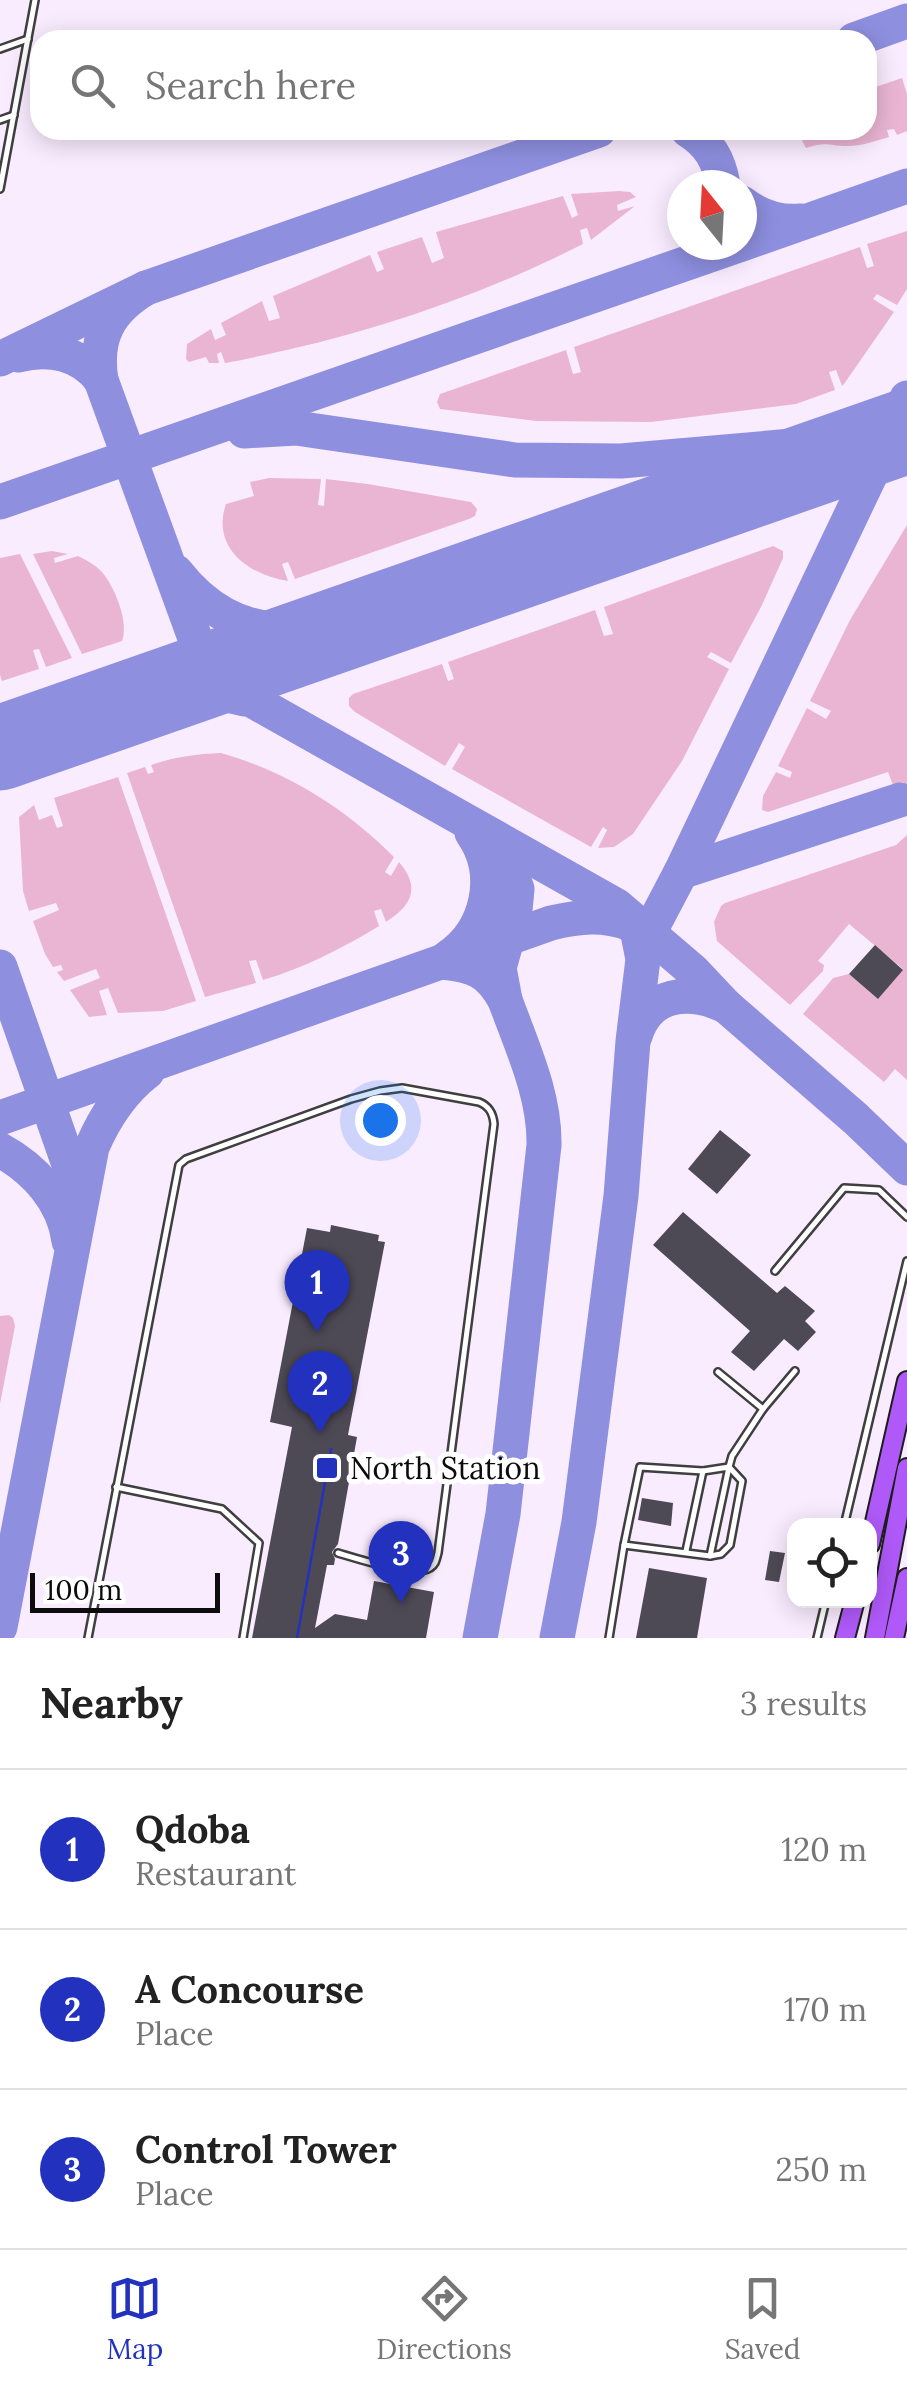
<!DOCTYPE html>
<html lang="en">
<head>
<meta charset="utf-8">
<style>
  :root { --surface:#fff; --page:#f2f2f2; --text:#222; --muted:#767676; --line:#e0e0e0; --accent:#2232bf }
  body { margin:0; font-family:Lora,serif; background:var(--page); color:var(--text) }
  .controls { position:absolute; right:30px; bottom:30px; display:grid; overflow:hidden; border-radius:20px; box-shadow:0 5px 25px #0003 }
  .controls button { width:90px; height:90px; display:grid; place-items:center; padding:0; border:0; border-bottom:2px solid var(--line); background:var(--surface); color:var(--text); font:50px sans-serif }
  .compass { position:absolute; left:667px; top:170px; width:90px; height:90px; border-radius:50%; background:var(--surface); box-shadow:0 5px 25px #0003; rotate:342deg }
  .scale { position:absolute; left:30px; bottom:25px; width:190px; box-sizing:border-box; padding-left:10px; border:5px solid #0c0c0c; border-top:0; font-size:28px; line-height:35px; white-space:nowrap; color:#0c0c0c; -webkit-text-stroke:8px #fff; paint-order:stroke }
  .you { position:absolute; left:380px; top:1120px; width:35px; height:35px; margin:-25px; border:8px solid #fff; border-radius:50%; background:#1a73e8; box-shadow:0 0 0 15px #1a73e833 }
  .badge { display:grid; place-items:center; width:65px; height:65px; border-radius:50%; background:var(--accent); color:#fff; font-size:32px; font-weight:700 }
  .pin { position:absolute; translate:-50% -82px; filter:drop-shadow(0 2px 5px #0008) }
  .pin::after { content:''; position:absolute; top:52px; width:35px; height:30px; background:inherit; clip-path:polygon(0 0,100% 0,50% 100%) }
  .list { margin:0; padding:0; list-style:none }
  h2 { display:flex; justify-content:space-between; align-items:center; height:130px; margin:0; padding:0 40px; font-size:42px }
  h2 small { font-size:32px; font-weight:400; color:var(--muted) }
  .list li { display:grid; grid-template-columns:65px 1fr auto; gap:30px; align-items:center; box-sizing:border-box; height:160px; padding:0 40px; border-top:2px solid var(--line) }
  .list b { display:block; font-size:38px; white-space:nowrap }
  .list p { margin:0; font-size:32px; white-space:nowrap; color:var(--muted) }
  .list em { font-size:32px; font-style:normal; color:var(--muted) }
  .icon { flex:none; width:55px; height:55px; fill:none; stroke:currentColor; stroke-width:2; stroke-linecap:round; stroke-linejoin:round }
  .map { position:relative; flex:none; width:907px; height:1638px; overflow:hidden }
  .search { position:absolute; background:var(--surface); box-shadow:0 5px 25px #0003; left:30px; right:30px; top:30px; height:110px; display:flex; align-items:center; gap:25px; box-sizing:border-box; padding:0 35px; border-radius:30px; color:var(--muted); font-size:38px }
  .sheet { height:610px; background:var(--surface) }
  nav { display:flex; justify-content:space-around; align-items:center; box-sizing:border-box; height:140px; border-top:2px solid var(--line); background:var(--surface); font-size:28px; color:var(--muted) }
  nav a { display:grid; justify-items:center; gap:5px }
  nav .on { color:var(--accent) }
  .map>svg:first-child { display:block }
  .green { fill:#eab5d3 }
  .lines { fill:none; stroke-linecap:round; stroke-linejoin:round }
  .taxiway { stroke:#8e8fdf; stroke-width:35 }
  .runway { stroke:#8e8fdf; stroke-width:85 }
  .building { fill:#4d4955 }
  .service-casing { stroke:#3f3f3f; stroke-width:10 }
  .trunk-casing { stroke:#1d1d1d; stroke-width:22 }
  .service { stroke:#fff; stroke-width:5 }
  .trunk { stroke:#b059f9; stroke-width:18 }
  .tram { stroke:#2232bf; stroke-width:2.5 }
  .poi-dot { fill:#2232bf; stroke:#fff; stroke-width:4 }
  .labels { text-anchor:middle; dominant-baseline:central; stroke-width:10; stroke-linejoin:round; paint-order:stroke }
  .poi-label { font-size:30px; fill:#0c0c0c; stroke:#fff; text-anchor:start }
</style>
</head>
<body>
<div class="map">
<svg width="907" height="1638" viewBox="0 0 907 1638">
  <rect width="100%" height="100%" fill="#faecff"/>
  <!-- green -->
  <g class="green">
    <path d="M902 78 907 94V131L897 135 894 129 887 130 889 137C876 141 862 146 847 146 827 146 828 141 806 148L802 141 814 130H867V90Z"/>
    <path d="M619 191 630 192 636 197 617 205 618 211 635 206 591 240 587 228 580 230 583 244C471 301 349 340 225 363L221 352 217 354 219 363H209L206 357 189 362 186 359 187 344 211 329 215 340 226 335 221 323 262 301 269 321 280 318 273 296 370 255 377 272 384 269 377 252 422 237 432 263 444 258 436 232 563 196 572 218 578 215 571 194Z"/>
    <polygon points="907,231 907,289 897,305 877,294 873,299 894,312 844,384 842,386 836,370 829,372 835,390 796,404 651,422 536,421 440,409 437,402 440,394 566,350 573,374 581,372 574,347 860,247 867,268 874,266 867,244"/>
    <path d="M269 478 321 479 318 505 324 506 326 479 368 484 471 502 477 509 475 516 469 519 295 579 288 562 282 564 288 581C248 575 211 547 226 504L254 496 250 482Z"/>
    <polygon points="907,525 907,792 903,782 893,785 888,772 768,812 762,810 763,796 776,772 790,778 792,772 778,766 807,708 826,719 831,711 810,701 850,620"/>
    <polygon points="773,546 783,551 783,558 762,605 731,663 711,652 707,657 729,669 682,761 633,834 614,847 598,848 607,830 603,827 591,847 452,769 465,747 459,743 445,766 355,712 349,706 349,698 353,694 442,664 448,681 454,679 448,662 595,610 604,636 613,634 604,607"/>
    <path d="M52 551 68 554 54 558 55 563 78 556C88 561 98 566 105 576 116 591 129 623 122 641L82 654 33 554Z"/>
    <polygon points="20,554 72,658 46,667 39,649 33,650 39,669 2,681 0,675 0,558"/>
    <path d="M221 753C288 772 345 808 394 857L385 872 391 876 399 862C421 888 412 905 386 922L381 909 374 911 379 926C343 948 304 968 263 980L256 960 249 961 256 983 205 997 127 773 145 767 148 774 154 772 151 765C174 757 196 754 221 753Z"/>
    <polygon points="118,777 196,1001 163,1011 118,1013 108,988 99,991 107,1015 89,1017 70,990 100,978 96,969 64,981 57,972 63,970 61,965 53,967 45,954 33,921 59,910 56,903 29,911 23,891 19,817 34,805 39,820 52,815 57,828 63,826 54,798"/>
    <polygon points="907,835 907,1080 895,1069 884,1082 803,1014 833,978 849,974 878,999 903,969 849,924 818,961 824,965 823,971 790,1005 717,941 714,922 721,906 725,903 896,845"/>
    <polygon points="9,1315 13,1318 15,1326 0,1404 0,1316"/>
  </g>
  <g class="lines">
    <!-- taxiway -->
    <g class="taxiway">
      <polyline points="854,40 907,21"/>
      <path d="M688 130C709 143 719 160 723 185"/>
      <path d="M742 203C760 217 779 223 801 221"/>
      <polyline points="742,244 907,186"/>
      <path d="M146 288C109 310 94 337 101 380L199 649C212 674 231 687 255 702L617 906 693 971 726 1006 856 1119 907 1168"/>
      <path d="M18 355C49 347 81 353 101 380"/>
      <polyline points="0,359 146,288 599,130"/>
      <polyline points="244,431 296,428 515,460 621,461 815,444 907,423"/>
      <polyline points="0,502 739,245"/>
      <path d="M176 572C237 650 311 635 394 610"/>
      <path d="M129 703C168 694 204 688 244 699"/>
      <polyline points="681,872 900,800"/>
      <polyline points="644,953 649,933 681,872 907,398"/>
      <path d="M447 958C488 931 501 874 472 833"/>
      <path d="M442 962C474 965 489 971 505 1000L499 968 515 910 517 889 505 856 487 835"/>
      <polyline points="0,967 73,1176 78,1198"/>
      <path d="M635 1036C648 992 689 989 726 1006"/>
      <path d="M0 1118 551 923C580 916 603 914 631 924"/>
      <path d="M0 1150C35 1169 64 1201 69 1241"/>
      <path d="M0 1627 92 1147C105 1117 121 1092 147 1072"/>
      <path d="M480 1638 503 1514 544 1145C545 1095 522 1047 505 1000"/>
      <polyline points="557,1638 579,1522 621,1196 633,1041 643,959 638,934 630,919"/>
    </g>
    <!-- runway -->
    <polyline class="runway" points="0,748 907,431"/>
  </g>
  <!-- building -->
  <g class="building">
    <polygon points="875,945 903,970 878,999 849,974"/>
    <polygon points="720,1130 751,1155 717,1194 688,1169"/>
    <polygon points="683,1212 777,1293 785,1286 815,1311 805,1321 816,1332 798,1351 784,1339 754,1371 731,1352 750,1331 653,1245"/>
    <polygon points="331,1225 379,1235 378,1241 385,1242 348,1435 357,1437 338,1544 332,1552 335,1559 334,1565 327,1565 315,1628 335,1614 367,1620 374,1581 434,1592 426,1638 252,1638 292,1427 270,1422 307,1228 330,1232"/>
    <polygon points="642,1498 673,1503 671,1526 638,1520"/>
    <polygon points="770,1551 785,1553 779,1582 765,1580"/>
    <polygon points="649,1568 707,1578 697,1638 636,1638"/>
  </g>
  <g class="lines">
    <!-- service casing -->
    <g class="service-casing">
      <g id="service">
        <polyline points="0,49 28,39"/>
        <polyline points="0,120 14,115"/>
        <polyline points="0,189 35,0"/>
        <polyline points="775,1271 844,1188 879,1190 907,1217"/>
        <polyline points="763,1409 795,1371"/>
        <polyline points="116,1487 222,1509 259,1543 243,1638"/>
        <polyline points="844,1526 907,1261"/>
        <polyline points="624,1545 640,1467 703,1471 729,1467 710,1556"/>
        <polyline points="686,1551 703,1471"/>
        <path d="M88 1638 179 1165 186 1159 351 1099 380 1091 402 1088 479 1102C489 1106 493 1113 494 1124L438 1553C436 1560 436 1564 430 1568 416 1578 355 1558 338 1553"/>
        <polyline points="609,1638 624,1545 710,1556 721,1554 730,1545 742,1481 729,1467 732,1456 763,1409 718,1372"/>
        <polyline points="817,1638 826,1600"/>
      </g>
    </g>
    <!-- trunk casing -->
    <g class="trunk-casing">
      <g id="trunk">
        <polyline points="870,1544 907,1381"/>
        <polyline points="845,1638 855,1600"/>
        <polyline points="875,1638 907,1468"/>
        <polyline points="894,1638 907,1578"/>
      </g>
    </g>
    <!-- service -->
    <use href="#service" class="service"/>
    <!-- trunk -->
    <use href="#trunk" class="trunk"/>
    <!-- tram -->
    <polyline class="tram" points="297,1638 331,1449"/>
  </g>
  <!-- markers -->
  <rect class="poi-dot" x="315" y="1456" width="24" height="24" rx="5"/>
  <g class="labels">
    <!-- poi labels -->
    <g class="poi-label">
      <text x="350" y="1468">North Station</text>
    </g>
  </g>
</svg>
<div class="controls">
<button><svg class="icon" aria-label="locate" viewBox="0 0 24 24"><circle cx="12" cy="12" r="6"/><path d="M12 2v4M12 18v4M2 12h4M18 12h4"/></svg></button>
</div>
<svg class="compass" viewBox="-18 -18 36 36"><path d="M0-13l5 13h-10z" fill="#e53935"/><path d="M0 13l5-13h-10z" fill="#767676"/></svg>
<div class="scale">100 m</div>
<div class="you"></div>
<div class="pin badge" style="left:317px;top:1332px">1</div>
<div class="pin badge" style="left:320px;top:1433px">2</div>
<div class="pin badge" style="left:401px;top:1603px">3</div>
<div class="search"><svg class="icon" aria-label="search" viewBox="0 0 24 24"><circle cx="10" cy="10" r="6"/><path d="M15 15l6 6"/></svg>Search here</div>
</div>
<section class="sheet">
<h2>Nearby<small>3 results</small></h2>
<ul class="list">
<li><span class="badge">1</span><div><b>Qdoba</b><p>Restaurant</p></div><em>120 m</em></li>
<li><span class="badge">2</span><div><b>A Concourse</b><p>Place</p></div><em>170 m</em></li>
<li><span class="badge">3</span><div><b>Control Tower</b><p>Place</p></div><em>250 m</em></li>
</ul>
</section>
<nav>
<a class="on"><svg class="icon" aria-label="map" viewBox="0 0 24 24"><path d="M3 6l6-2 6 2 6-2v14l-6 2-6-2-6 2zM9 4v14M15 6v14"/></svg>Map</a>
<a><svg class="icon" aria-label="directions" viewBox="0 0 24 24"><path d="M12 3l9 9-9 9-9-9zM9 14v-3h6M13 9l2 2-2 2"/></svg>Directions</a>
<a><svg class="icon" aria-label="saved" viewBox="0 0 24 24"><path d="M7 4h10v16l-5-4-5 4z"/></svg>Saved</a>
</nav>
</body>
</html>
